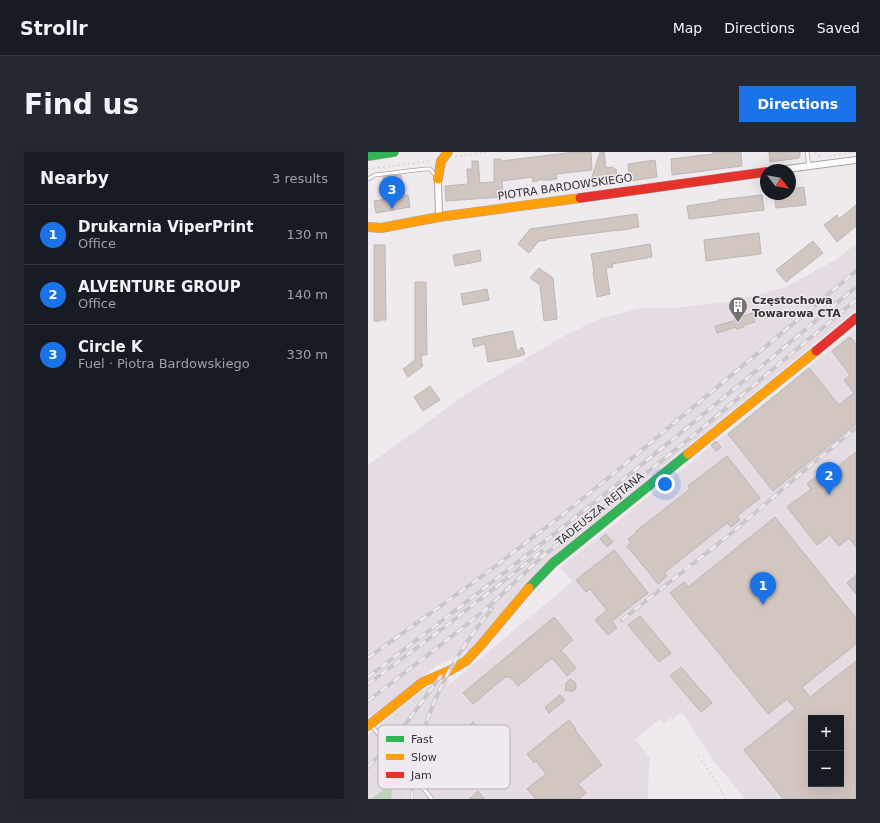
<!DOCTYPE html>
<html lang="en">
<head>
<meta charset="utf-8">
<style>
  :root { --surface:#171b24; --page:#242831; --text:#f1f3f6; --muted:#9ea1a6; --line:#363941; --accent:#1a73e8 }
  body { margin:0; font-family:"DejaVu Sans",sans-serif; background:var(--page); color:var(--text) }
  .controls { position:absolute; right:12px; bottom:12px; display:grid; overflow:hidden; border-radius:0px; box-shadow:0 4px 16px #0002 }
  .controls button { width:36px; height:36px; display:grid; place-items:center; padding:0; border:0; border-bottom:1px solid var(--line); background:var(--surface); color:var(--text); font:20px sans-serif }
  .compass { position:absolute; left:392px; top:12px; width:36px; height:36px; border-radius:50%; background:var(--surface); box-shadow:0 4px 16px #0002; rotate:121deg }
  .you { position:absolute; left:297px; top:332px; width:14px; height:14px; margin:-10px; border:3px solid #fff; border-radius:50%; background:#1a73e8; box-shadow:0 0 0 6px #1a73e833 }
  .badge { display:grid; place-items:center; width:26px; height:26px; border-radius:50%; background:var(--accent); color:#fff; font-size:13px; font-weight:700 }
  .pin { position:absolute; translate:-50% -33px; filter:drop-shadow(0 1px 2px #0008) }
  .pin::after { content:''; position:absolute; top:21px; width:14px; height:12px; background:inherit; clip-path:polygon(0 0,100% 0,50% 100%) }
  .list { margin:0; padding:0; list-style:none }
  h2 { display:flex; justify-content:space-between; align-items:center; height:52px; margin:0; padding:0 16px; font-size:17px }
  h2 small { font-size:13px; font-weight:400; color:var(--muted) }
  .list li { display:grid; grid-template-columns:26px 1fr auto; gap:12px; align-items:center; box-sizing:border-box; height:60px; padding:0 16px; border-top:1px solid var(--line) }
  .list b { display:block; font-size:15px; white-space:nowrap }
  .list p { margin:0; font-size:13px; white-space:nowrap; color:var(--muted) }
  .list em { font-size:13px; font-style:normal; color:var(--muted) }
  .map { position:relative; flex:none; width:488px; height:647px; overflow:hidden; border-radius:0px }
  header { display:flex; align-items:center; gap:24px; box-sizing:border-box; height:56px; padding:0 20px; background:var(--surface); border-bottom:1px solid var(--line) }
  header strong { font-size:19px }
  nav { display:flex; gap:22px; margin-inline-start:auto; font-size:14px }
  .intro { display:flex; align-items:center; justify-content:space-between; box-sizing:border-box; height:96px; padding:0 24px }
  h1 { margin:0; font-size:28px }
  .button { padding:10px 18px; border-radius:0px; background:var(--accent); color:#fff; font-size:14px; font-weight:700 }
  main { display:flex; gap:24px; padding:0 24px }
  aside { flex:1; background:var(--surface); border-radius:0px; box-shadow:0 4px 16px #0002 }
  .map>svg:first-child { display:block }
  .built { fill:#e5dbe3; fill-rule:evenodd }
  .forest { fill:#bed2bb }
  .building { fill:#d2c6c1; stroke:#bbb7b9; fill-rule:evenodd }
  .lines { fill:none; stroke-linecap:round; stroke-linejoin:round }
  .lane-casing { stroke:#a8a4a7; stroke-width:4.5 }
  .street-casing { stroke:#a8a4a7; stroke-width:8 }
  .fast-casing { stroke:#a8a4a7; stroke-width:10 }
  .slow-casing { stroke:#a8a4a7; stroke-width:10 }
  .jam-casing { stroke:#a8a4a7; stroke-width:10 }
  .path { stroke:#d5d4d4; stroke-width:1.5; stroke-dasharray:2 3; stroke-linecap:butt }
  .lane { stroke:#fdfcfc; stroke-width:3 }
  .street { stroke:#fdfcfc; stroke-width:6 }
  .fast { stroke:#30b455; stroke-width:9 }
  .slow { stroke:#ff9f0a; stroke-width:9 }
  .jam { stroke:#e5322d; stroke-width:9 }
  .rail-casing { stroke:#c9c7c9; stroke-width:4 }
  .rail { stroke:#f0e9ef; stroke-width:2.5; stroke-dasharray:8; stroke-linecap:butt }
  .labels { text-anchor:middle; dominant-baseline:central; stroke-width:3; stroke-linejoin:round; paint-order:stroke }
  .street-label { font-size:11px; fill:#333133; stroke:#f0e9ef }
  .poi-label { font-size:11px; font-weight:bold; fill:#333133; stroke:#f0e9ef; text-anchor:start }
  .key { fill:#f0e9ef; stroke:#b7b2b7; stroke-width:1 }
  .key-label { font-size:11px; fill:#333133 }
</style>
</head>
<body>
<header>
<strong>Strollr</strong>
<nav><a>Map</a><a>Directions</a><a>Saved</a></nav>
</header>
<div class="intro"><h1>Find us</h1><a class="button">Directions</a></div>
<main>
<aside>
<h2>Nearby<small>3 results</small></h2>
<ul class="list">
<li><span class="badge">1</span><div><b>Drukarnia ViperPrint</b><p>Office</p></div><em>130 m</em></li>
<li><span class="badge">2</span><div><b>ALVENTURE GROUP</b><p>Office</p></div><em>140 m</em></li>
<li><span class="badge">3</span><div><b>Circle K</b><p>Fuel · Piotra Bardowskiego</p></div><em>330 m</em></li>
</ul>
</aside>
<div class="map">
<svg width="488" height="647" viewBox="0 0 488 647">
  <rect width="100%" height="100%" fill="#efeaee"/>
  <!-- built -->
  <g class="built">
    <polygon points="488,92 488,158 187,402 101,498 67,515 0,566 0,313 100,241 194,185 233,166 275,156 308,156 366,149 418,135 467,108"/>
    <path d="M488 177V647H377L345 608 314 560 304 568 303 566 296 572 292 567 267 587 283 607 281 610 280 647H23L24 631 3 647H0V583L52 540 62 534 82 527 78 535 205 429 192 416ZM443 566H473V632H443Z"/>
  </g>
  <!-- forest -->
  <polygon class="forest" points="25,630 23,647 3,647"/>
  <!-- building -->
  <g class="building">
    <polygon points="207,0 223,0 224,18 188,22 189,27 183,28 171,28 170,29 165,30 164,25 134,29 135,45 78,49 77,34 100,32 99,17 104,17 104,9 110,9 112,31 126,30 126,7 133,7 133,9"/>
    <polygon points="232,0 236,0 238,16 245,15 246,17 248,17 250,31 221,34"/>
    <polygon points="348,0 373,0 374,14 304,23 303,7 345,2 344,1"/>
    <polygon points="401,0 432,0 432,4 431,6 402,10"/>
    <polygon points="287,8 289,25 262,29 260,12"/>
    <polygon points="33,23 37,44 40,43 42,55 8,61 6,49 19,47 15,25"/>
    <polygon points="436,35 438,53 408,56 406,42 422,42 422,37"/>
    <polygon points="394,43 396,58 321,67 319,54 351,49 350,48"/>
    <polygon points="488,53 488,74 469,90 456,73 469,63 471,67"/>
    <polygon points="269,62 271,75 263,76 263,77 243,79 179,87 179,88 171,89 161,101 150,92 162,77"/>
    <polygon points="391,81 393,102 338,109 336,88"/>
    <polygon points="445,89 455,101 418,130 408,118"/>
    <polygon points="282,92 284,105 244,112 245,115 238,116 242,142 229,145 225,120 226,120 223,102"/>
    <polygon points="6,93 17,93 18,168 12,168 12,169 6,169"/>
    <polygon points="112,98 113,109 87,114 85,103"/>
    <polygon points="171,116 185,126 189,167 176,169 172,133 162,126"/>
    <polygon points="47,130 58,130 59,203 53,203 54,212 55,214 40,225 35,217 47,208"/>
    <polygon points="119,137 121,148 95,153 93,142"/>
    <polygon points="385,161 387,170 376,173 376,175 368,177 368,175 349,181 347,174 366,169 366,167"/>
    <polygon points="145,179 149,200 154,195 157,202 153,204 120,210 117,192 106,195 104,187"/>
    <polygon points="482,185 488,192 488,272 405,339 360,282 441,216 471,253 486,241 476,228 482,223 464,199"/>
    <polygon points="62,234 72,248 55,259 46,245"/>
    <polygon points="348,289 353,295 348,299 343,293"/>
    <polygon points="488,300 488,395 481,386 471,394 462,383 449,393 419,355 443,337 439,332 449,324 450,326 453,323 455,326"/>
    <polygon points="359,304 392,346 369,364 372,368 363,375 359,371 296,421 299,424 290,432 259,394 263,391 260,387 269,380 268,379 322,337 320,334"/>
    <path d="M407 365 488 466V492L434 535 442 545 488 509V647H415L376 598 427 557 419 547 400 562 302 441 316 430 320 435ZM443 566H473V632H443Z"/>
    <polygon points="238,382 245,390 239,395 232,387"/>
    <polygon points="246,398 280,441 244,469 249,476 240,483 227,468 239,458 222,437 218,440 208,428"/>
    <polygon points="488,423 488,442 479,431"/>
    <polygon points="272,464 303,501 291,510 260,473"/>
    <polygon points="186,465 205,488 193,498 208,516 199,524 184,506 150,534 142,525 137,525 105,552 95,541"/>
    <polygon points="313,515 344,551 333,560 302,524"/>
    <polygon points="202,527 208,531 208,535 206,539 197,539 198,531"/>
    <polygon points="192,543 197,548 181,561 177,555"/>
    <polygon points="201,568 208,577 207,578 234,613 210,632 218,641 211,647 168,647 159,637 178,622 168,609 166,611 159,602"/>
    <polygon points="105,570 111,577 94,591 88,584"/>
    <polygon points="110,639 117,647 101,647"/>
  </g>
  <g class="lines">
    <!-- lane casing -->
    <g class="lane-casing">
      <g id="lane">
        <polyline points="439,0 441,14"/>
        <polyline points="0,27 7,23 57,17 62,17 68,24"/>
        <polyline points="3,573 64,647"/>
      </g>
    </g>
    <!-- street casing -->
    <g class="street-casing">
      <g id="street">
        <polyline points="411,18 488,8"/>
        <polyline points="70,27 71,65"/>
      </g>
    </g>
    <!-- fast casing -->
    <g class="fast-casing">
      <g id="fast">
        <polyline points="0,4 26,0"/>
        <polyline points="161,436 185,411 320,302"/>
      </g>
    </g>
    <!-- slow casing -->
    <g class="slow-casing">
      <g id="slow">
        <polyline points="70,27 73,9 80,0"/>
        <polyline points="0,75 13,76 71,65 212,46"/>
        <polyline points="320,302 448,199"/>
        <polyline points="0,574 55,530 81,519 98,509 113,493 161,436"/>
      </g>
    </g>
    <!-- jam casing -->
    <g class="jam-casing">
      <g id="jam">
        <polyline points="212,46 398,20"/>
        <polyline points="448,199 488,166"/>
      </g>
    </g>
    <!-- path -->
    <g class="path">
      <polyline points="447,0 450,4 455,5"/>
      <polyline points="461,4 488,0"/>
      <polyline points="87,5 118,0"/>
      <polyline points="0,17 64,9"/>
      <polyline points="330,604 343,622 358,647"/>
      <polyline points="31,647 33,642 36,622"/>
    </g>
    <!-- lane -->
    <use href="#lane" class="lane"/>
    <!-- street -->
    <use href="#street" class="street"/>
    <!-- fast -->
    <use href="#fast" class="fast"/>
    <!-- slow -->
    <use href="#slow" class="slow"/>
    <!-- jam -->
    <use href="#jam" class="jam"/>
    <!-- rail casing -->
    <g class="rail-casing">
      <g id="rail">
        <polyline points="254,468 366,379 426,327 488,276"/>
        <polyline points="0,506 117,422 198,360 250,318 488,119"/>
        <path d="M0 525C87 459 173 393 258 325 336 263 412 199 488 135"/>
        <polyline points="0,532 74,477 174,399"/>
        <polyline points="0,549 92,478 119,456 174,405 327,282 488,148"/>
        <polyline points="0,615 20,594 33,578 73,524"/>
        <path d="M44 647C43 625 48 605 54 584 68 537 92 495 124 457"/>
      </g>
    </g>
    <!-- rail -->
    <use href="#rail" class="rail"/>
  </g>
  <!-- icons -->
  <defs>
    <g id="building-pin" transform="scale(1)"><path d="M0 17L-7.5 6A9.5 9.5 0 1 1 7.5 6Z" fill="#757274" stroke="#f0e9ef"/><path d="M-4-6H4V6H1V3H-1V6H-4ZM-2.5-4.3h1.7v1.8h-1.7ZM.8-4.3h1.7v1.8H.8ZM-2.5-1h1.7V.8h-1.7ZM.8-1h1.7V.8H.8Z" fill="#fff"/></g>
  </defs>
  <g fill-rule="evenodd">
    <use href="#building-pin" x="370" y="154"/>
  </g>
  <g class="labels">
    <!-- street labels -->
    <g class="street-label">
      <text transform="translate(197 35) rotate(-8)">PIOTRA BARDOWSKIEGO</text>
      <text transform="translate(232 357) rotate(-39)">TADEUSZA REJTANA</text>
    </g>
    <!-- poi labels -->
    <g class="poi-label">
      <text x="384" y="148">Częstochowa<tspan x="384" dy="13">Towarowa CTA</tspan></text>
    </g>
  </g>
  <!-- legend -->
  <rect x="10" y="573" width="132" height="64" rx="6" class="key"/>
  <rect x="18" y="584" width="18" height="6" fill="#30b455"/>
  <rect x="18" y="602" width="18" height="6" fill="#ff9f0a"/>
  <rect x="18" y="620" width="18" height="6" fill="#e5322d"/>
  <g class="key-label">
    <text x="43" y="591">Fast</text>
    <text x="43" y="609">Slow</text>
    <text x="43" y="627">Jam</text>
  </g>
</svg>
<div class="controls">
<button>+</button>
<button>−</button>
</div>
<svg class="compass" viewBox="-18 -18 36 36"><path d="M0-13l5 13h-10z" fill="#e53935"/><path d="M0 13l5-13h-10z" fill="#9ea1a6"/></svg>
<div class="you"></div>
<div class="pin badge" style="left:395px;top:453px">1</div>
<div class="pin badge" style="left:461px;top:343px">2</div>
<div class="pin badge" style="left:24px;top:57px">3</div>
</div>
</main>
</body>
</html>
